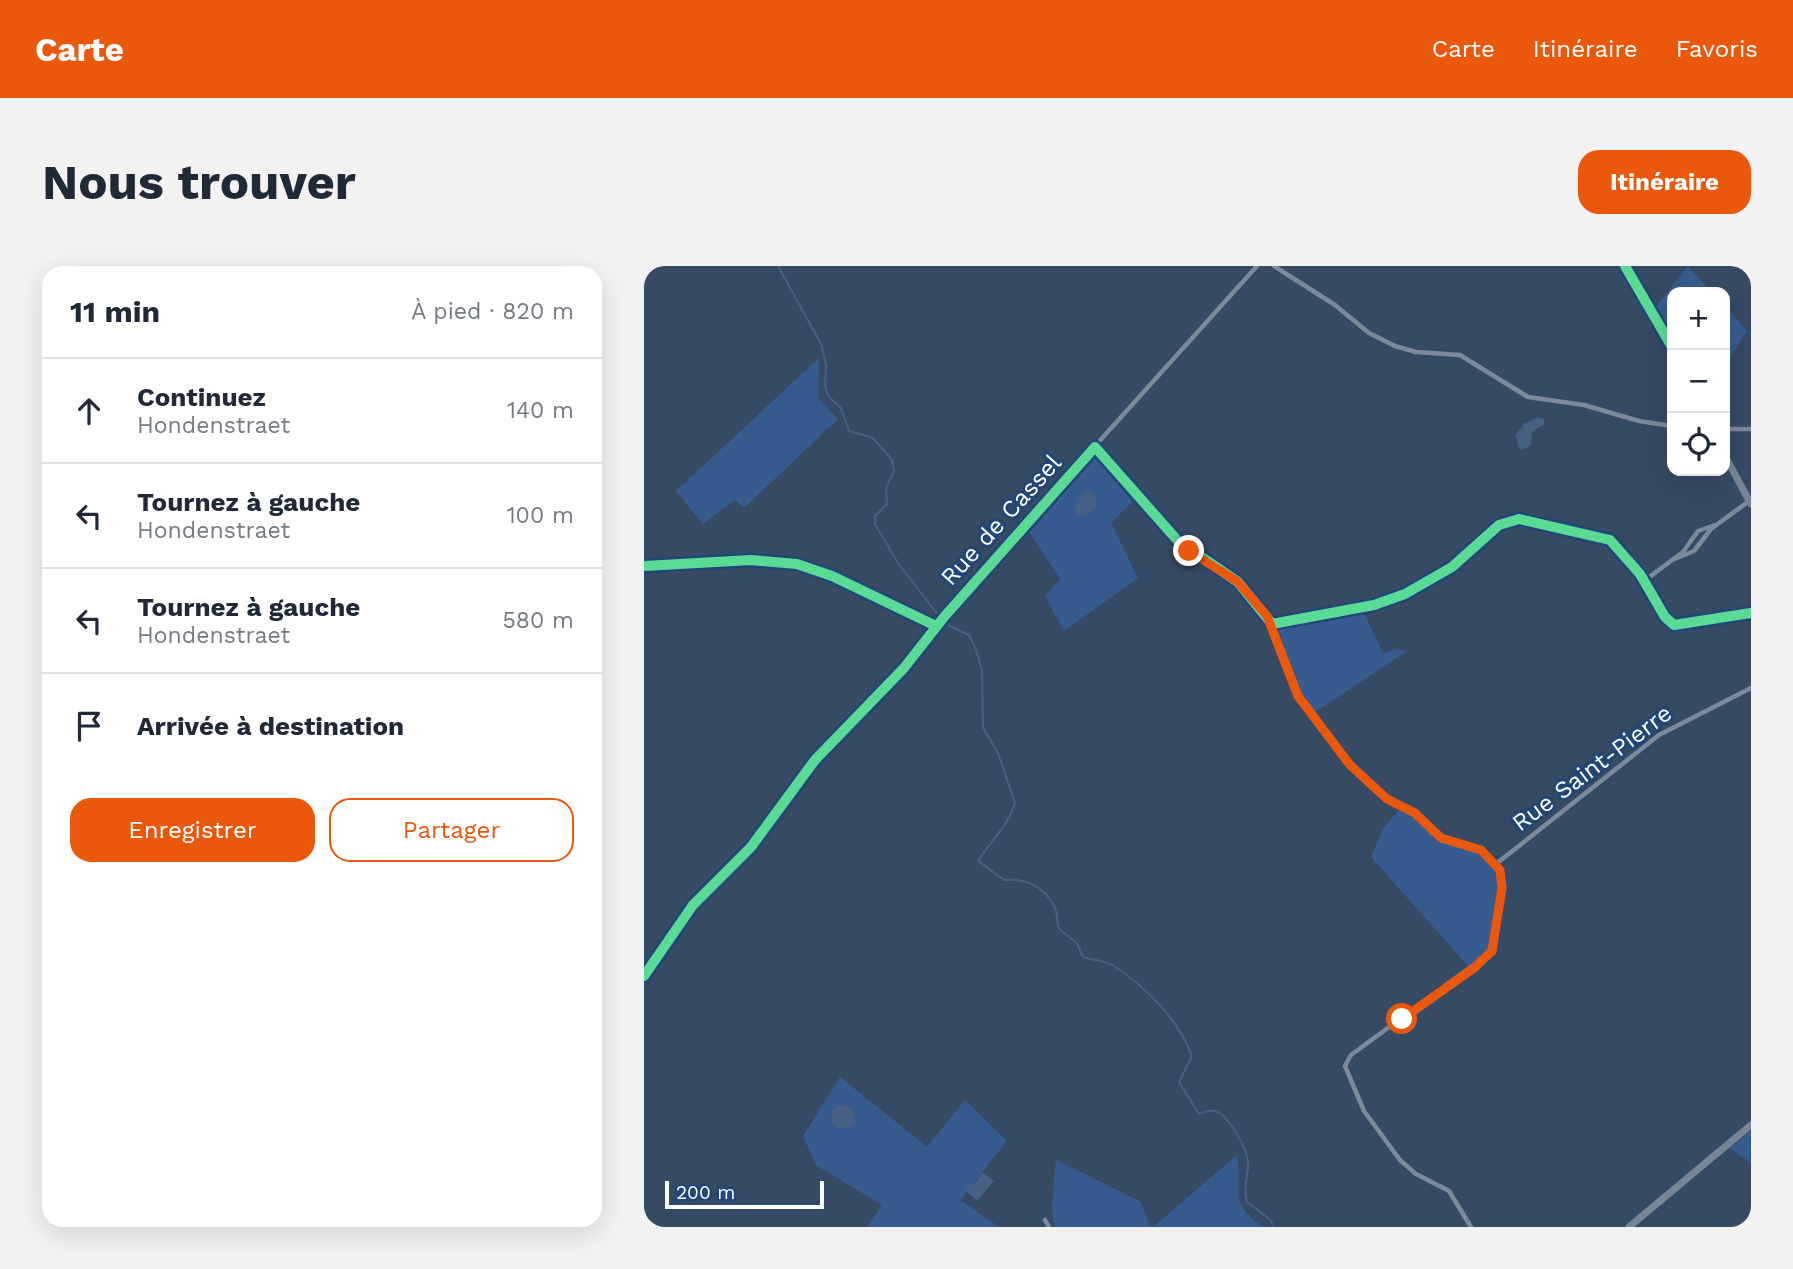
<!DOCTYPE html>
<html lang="fr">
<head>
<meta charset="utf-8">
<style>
  :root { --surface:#fff; --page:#f2f2f3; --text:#1f2937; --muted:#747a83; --line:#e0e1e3; --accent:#ea580c }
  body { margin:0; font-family:"Work Sans",sans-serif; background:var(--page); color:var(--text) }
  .controls { position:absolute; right:21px; top:21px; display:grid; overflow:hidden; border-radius:14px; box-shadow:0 7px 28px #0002 }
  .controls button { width:63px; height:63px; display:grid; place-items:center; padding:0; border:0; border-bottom:2px solid var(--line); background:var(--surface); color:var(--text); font:35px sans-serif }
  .scale { position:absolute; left:21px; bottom:18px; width:159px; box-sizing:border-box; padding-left:7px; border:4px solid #fff; border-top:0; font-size:19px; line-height:24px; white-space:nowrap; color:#fff; -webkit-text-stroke:5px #234678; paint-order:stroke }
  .stop { position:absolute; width:21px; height:21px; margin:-16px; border:5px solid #ea580c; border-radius:50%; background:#fff }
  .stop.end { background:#ea580c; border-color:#fff; box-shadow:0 2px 7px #0008 }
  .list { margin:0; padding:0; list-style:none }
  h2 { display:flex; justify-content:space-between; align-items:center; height:91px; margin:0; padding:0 28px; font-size:30px }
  h2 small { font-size:23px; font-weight:400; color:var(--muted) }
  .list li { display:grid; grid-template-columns:46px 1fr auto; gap:21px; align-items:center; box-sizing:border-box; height:105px; padding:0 28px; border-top:2px solid var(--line) }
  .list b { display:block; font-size:26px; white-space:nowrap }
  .list p { margin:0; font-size:23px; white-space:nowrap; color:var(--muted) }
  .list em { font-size:23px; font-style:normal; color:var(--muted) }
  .actions { display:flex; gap:14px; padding:21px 28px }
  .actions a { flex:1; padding:16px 0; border:2px solid var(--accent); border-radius:21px; text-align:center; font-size:24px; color:var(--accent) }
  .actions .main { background:var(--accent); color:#fff }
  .icon { flex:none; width:38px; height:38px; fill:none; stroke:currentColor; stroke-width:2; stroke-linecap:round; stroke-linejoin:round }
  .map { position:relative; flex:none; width:1107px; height:961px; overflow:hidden; border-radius:21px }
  header { display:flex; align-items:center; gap:42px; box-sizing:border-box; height:98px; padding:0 35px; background:var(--accent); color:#fff }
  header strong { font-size:33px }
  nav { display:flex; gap:38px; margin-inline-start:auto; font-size:24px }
  .intro { display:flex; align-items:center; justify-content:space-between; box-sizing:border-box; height:168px; padding:0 42px }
  h1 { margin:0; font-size:49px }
  .button { padding:18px 32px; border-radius:21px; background:var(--accent); color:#fff; font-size:24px; font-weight:700 }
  main { display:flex; gap:42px; padding:0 42px }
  aside { flex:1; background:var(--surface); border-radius:21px; box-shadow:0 7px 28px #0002 }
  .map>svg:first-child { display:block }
  .green { fill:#365c8f }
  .water { fill:#466084 }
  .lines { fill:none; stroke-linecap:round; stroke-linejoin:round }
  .stream { stroke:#466084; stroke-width:2 }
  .street { stroke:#7b899b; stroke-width:4.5 }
  .secondary { stroke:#778597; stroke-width:7 }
  .cycleway-casing { stroke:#234678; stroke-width:15 }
  .cycleway { stroke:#5adb95; stroke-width:10 }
  .route { stroke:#ea580c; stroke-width:9 }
  .labels { text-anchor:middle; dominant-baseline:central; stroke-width:6; stroke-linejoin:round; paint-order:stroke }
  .street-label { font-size:24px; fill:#fff; stroke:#234678 }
</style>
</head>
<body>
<header>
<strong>Carte</strong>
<nav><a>Carte</a><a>Itinéraire</a><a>Favoris</a></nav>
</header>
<div class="intro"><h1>Nous trouver</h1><a class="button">Itinéraire</a></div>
<main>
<aside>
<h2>11 min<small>À pied · 820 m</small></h2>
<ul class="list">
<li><svg class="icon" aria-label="ahead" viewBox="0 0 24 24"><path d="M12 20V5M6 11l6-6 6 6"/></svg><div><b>Continuez</b><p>Hondenstraet</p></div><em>140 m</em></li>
<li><svg class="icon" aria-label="left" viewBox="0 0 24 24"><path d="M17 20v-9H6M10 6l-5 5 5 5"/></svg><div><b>Tournez à gauche</b><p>Hondenstraet</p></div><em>100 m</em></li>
<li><svg class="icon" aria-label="left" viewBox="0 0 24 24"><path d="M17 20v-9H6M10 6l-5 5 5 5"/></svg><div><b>Tournez à gauche</b><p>Hondenstraet</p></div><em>580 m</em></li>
<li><svg class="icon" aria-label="arrive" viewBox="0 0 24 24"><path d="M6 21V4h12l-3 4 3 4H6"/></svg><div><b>Arrivée à destination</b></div></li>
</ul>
<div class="actions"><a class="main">Enregistrer</a><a>Partager</a></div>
</aside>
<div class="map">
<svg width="1107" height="961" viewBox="0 0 1107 961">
  <rect width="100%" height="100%" fill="#374a64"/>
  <!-- green -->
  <g class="green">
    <polygon points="1044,0 1068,26 1028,26 1028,71 1012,40"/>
    <polygon points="1081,40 1103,65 1081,99"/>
    <polygon points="175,92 174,132 194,153 100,242 91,234 59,258 32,225"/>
    <polygon points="450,186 493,231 467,257 494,312 420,365 401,330 416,313 382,261"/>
    <polygon points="719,345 739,388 752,383 763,385 670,447 651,415 634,362"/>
    <polygon points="757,542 772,551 799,577 835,586 852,602 856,620 848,679 825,701 727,591 739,562"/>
    <polygon points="196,811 283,881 321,834 363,875 316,934 355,961 223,961 238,939 172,899 159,870"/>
    <polygon points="1107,865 1107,897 1086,882"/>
    <path d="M593 889C600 925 582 935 619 961H411L410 959 408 941 412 894 497 936 505 959 509 961Z"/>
  </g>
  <!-- water -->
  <g class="water">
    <polygon points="894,151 900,153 900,158 888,166 887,179 878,184 874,180 872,169 880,158"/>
    <polygon points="445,225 452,229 452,241 442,250 433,249 431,243 438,227"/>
    <circle cx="199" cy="851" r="12"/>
    <polygon points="338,906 350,915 333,935 320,923 334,914"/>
  </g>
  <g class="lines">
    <!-- stream -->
    <g class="stream">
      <polyline points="134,0 177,78 182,99 181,120 184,130 197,142 205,165 229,172 248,194 250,205 242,222 243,238 231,250 231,258 254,297 297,353"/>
      <path d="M301 358 325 369 331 381 338 404 339 462 354 487 371 537C364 561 347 574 334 595L360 614C381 612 401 620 411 642 414 649 412 656 416 664L433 677 439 691C448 694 464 695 470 700 503 722 534 753 548 790L535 816 555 848C561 847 564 843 571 845 586 850 606 887 604 902 602 915 600 923 603 936L627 954 629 961"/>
    </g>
    <!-- street -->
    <g class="street">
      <polyline points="630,0 691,39 725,67 751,80 772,86 816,89 884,131 940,139 995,155 1028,160"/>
      <polyline points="1081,163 1107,163"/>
      <polyline points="451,181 534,275 589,312 611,335 630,361 654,431 706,499 743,533 771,547 797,572 834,583 852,598 859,618 851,676 846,687 707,789 701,800 720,845 756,894 772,908 805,925 827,961"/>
      <polyline points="1030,293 1050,285 1067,263 1105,235"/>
      <polyline points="0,300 107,294 153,298 188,310 292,360"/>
      <polyline points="1000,315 1039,286 1054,265 1071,259"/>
      <polyline points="628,358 730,339 761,328 808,301 855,259 875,253 966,274 996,308 1021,351 1030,359 1107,347"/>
      <polyline points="852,598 1015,469 1107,422"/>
      <polyline points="0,710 49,639 107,581 171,494 260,402 379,260 613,0"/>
      <polyline points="401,954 405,961"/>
    </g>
    <!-- secondary -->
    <g class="secondary">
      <polyline points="981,0 1028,81"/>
      <polyline points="1081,190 1107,238"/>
      <polyline points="985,961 1107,859"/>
    </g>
    <!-- cycleway casing -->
    <g class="cycleway-casing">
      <g id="cycleway">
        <polyline points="981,0 1028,81"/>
        <polyline points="0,300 107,294 153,298 188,310 292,360"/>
        <polyline points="0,710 49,639 107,581 171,494 260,402 300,351 451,181 534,275 594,316 628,358 730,339 761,328 808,301 855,259 875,253 966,274 996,308 1021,351 1030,359 1107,347"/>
      </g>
    </g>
    <!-- cycleway -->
    <use href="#cycleway" class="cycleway"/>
  </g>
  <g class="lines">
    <!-- route -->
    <polyline class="route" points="545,285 594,316 623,350 654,430 706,499 743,533 771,547 797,572 837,584 856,604 858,622 848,685 830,702 758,753"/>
  </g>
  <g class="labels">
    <!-- street labels -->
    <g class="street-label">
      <text transform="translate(357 254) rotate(-48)">Rue de Cassel</text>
      <text transform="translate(948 502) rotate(-37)">Rue Saint-Pierre</text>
    </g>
  </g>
</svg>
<div class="controls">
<button>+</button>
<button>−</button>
<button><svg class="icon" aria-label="locate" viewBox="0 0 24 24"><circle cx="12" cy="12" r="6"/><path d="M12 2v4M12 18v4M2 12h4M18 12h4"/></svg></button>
</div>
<div class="scale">200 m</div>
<div class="stop" style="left:758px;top:753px"></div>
<div class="stop end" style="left:545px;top:285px"></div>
</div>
</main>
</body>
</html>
